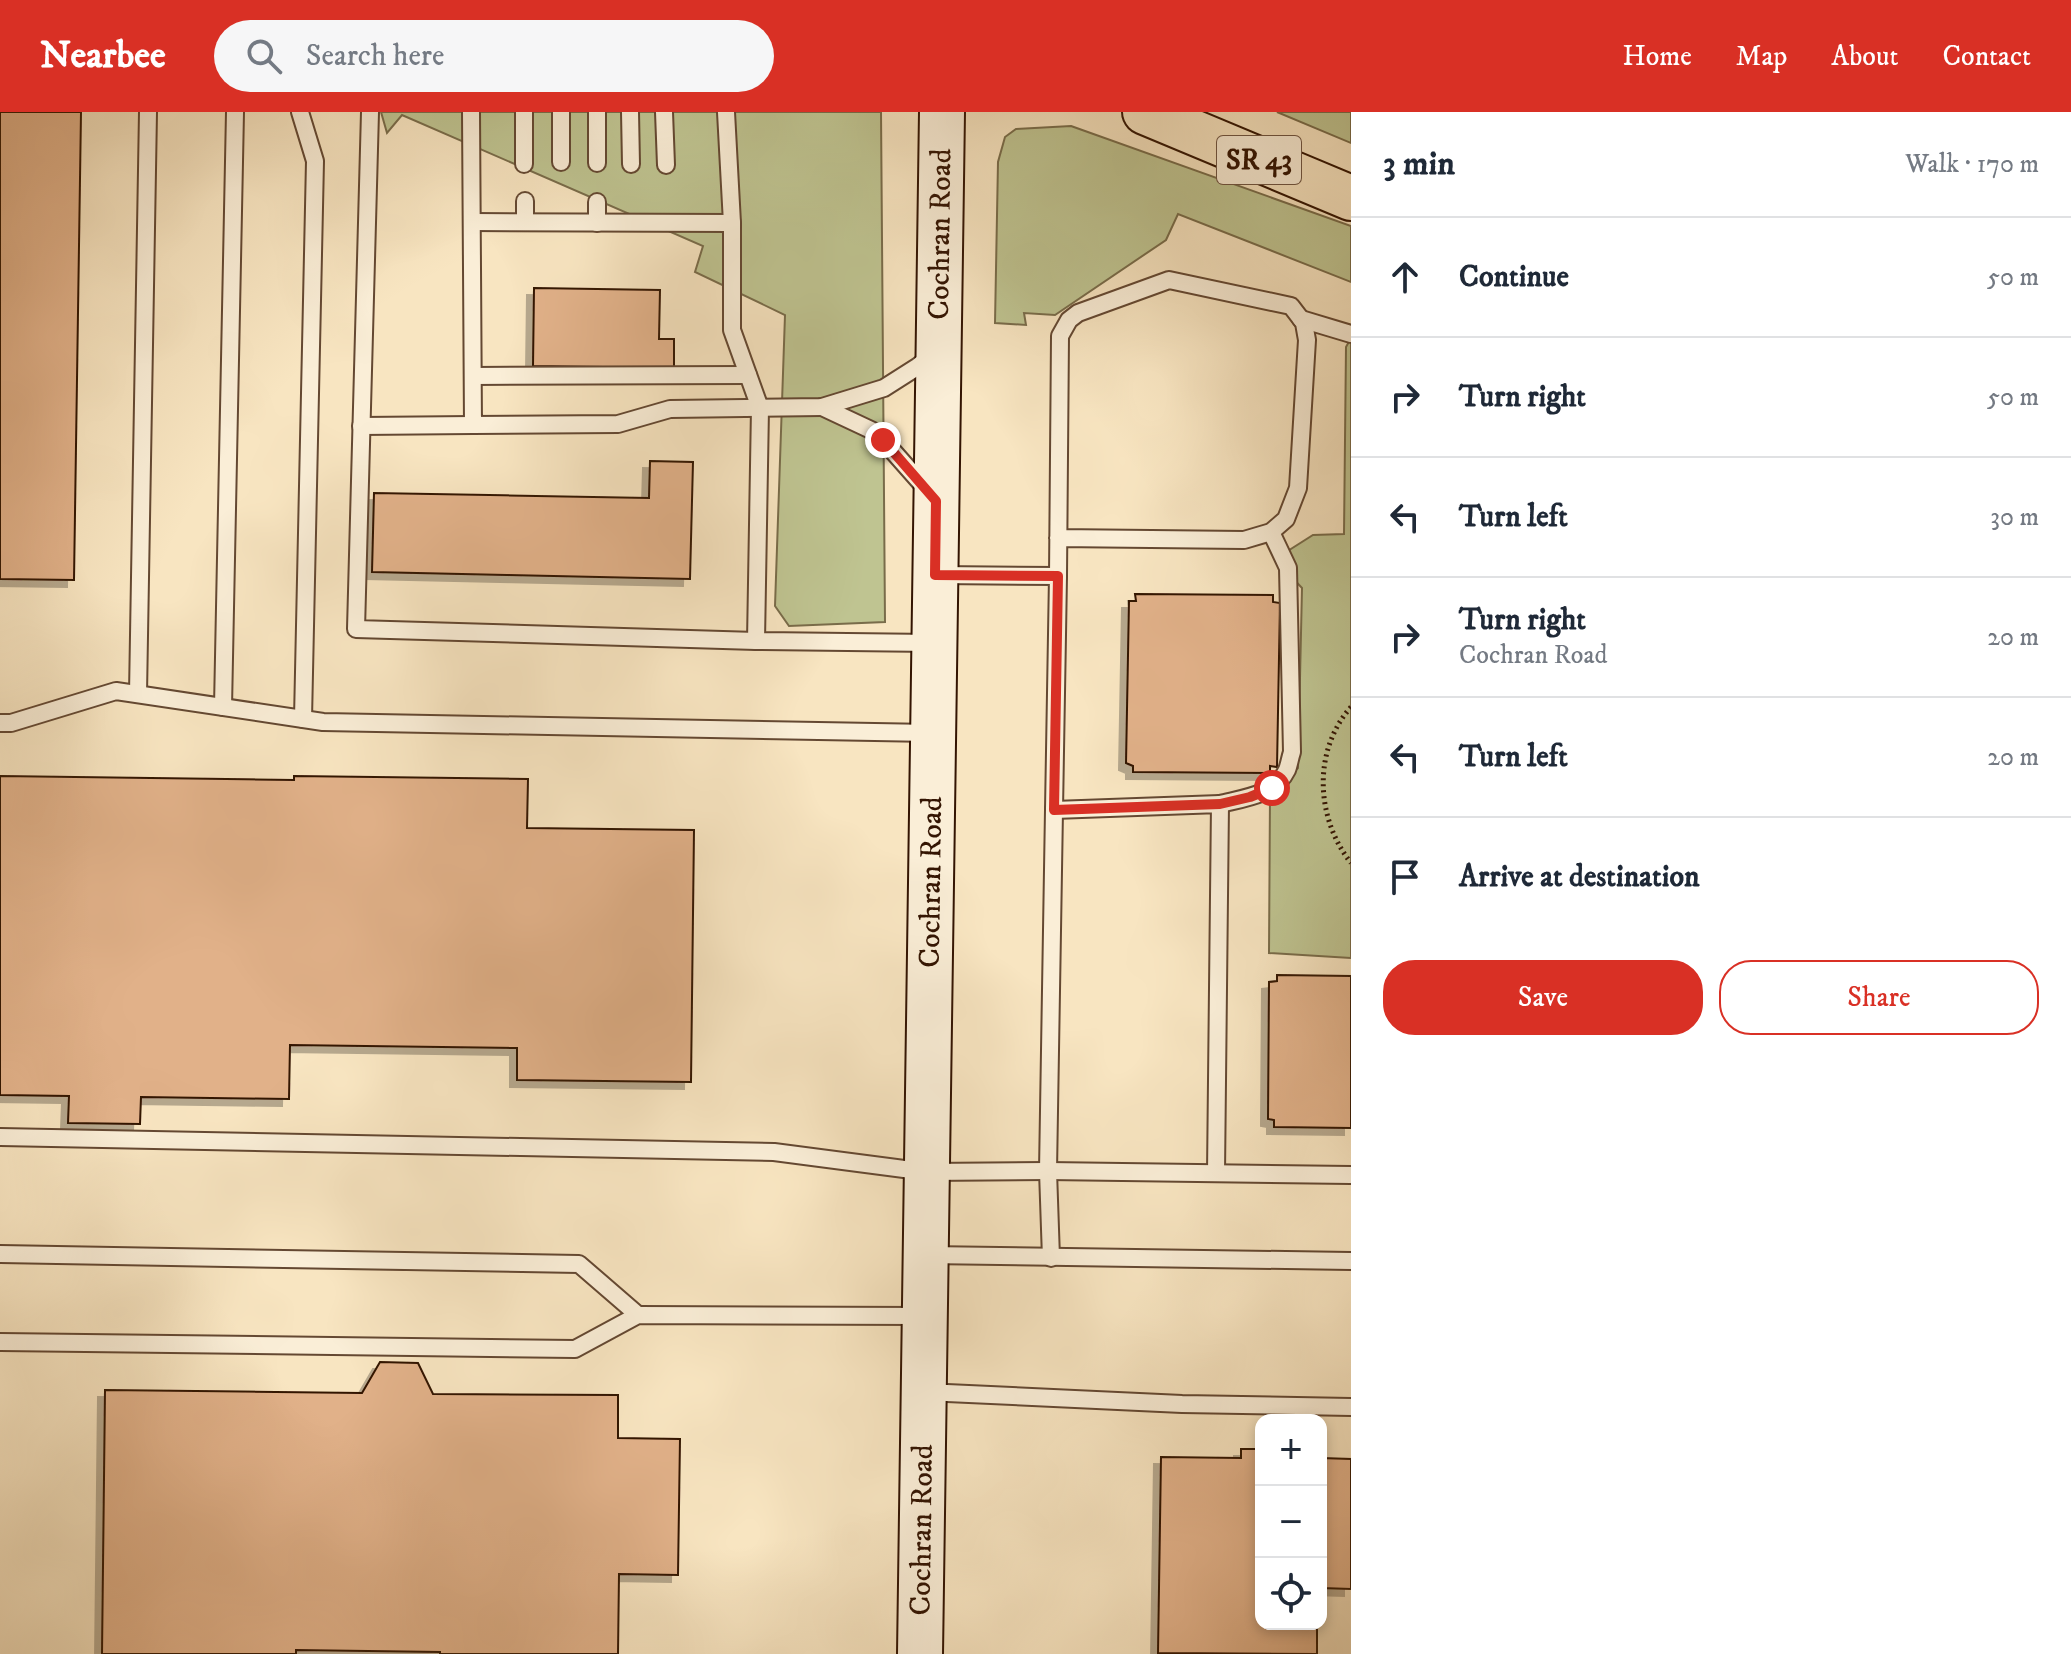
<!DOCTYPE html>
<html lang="en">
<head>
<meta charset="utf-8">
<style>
  :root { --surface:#fff; --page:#f6f6f7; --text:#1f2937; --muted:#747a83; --line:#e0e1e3; --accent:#d93025 }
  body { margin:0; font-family:"IM FELL DW Pica",serif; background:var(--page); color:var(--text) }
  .controls { position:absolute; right:24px; bottom:24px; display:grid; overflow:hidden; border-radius:16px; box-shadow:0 4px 12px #0003 }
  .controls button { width:72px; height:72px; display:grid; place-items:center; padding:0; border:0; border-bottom:2px solid var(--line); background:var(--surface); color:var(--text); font:40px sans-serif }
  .stop { position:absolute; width:24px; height:24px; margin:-18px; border:6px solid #d93025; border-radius:50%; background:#fff }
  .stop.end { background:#d93025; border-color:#fff; box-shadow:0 2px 8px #0008 }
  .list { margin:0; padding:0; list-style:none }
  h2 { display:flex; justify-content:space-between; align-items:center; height:104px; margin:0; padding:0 32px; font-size:34px }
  h2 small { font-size:26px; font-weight:400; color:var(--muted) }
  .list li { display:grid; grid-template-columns:52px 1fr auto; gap:24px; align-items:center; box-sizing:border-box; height:120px; padding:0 32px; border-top:2px solid var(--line) }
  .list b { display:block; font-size:30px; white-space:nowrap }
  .list p { margin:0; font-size:26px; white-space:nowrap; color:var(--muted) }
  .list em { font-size:26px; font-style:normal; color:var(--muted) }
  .actions { display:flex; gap:16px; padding:24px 32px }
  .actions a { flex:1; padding:18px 0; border:2px solid var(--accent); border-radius:32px; text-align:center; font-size:28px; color:var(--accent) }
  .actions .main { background:var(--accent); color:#fff }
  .icon { flex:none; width:44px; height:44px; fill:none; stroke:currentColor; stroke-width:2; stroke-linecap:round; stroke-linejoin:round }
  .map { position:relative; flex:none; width:1351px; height:1542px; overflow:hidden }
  header { display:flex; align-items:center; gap:48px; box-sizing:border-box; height:112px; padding:0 40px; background:var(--accent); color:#fff }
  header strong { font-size:38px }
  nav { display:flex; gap:44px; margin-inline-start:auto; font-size:28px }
  .search { width:560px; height:72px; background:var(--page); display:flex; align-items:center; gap:20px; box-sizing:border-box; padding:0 28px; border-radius:44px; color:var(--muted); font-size:30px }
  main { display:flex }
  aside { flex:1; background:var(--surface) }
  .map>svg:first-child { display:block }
  .green { fill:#bfc491; stroke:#796c4a; stroke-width:2 }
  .building { fill:#e1b189; stroke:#331402; stroke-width:2; filter:url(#shadow) }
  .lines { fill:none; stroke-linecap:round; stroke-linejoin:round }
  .lane-casing { stroke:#644832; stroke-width:20 }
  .secondary-casing { stroke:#331402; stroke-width:48 }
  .primary-casing { stroke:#331402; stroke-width:48 }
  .path { stroke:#331402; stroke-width:5; stroke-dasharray:2 4; stroke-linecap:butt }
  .lane { stroke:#faeed7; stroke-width:16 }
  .secondary { stroke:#faeed7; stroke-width:44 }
  .primary { stroke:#f8e5c1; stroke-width:44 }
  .route { stroke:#d93025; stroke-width:10 }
  .labels { text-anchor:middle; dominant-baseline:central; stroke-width:6; stroke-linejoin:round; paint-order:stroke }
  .shield { fill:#faeed7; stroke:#6f5542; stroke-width:2 }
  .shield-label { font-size:28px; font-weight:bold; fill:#331402 }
  .street-label { font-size:30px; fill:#331402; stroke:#faeed7 }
</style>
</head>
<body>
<header>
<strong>Nearbee</strong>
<div class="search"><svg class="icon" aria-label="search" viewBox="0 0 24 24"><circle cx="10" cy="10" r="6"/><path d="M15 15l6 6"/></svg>Search here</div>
<nav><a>Home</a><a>Map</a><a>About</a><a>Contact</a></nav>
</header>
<main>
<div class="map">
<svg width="1351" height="1542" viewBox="0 0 1351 1542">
  <defs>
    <filter id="shadow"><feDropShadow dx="-7" dy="7" stdDeviation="0" flood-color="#0004"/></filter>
  </defs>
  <rect width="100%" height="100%" fill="#f8e5c1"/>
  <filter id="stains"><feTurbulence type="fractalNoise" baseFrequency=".0025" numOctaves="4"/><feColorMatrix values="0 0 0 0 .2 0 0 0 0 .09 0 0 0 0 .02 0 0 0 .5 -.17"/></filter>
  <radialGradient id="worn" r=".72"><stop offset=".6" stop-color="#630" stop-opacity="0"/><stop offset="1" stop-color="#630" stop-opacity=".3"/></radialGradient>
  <!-- green -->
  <g class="green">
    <polygon points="381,0 881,0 885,510 789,514 775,494 785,203 695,160 703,134 402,3 387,21"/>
    <polygon points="1277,0 1351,0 1351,31"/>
    <polygon points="1071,14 1351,114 1351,170 1178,102 1166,128 1055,203 1024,201 1026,213 995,211 998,50 1005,25 1016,17"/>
    <polygon points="1351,226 1351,846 1269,841 1270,683 1298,656 1302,476 1283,456 1283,442 1313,423 1344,422 1346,235"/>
  </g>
  <!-- building -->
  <g class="building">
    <polygon points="0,0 81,0 74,468 0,467"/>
    <polygon points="534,176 660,178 659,227 674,227 674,256 533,254"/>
    <polygon points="650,349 693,350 690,467 372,460 374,381 649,386"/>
    <polygon points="1135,482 1273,483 1273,490 1280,491 1277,655 1270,654 1270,661 1133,660 1133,654 1126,651 1129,489 1136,489"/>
    <polygon points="0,664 294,668 294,664 528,667 527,716 694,718 691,970 517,968 517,936 290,933 289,987 141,985 140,1012 68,1011 69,984 0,983"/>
    <polygon points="1277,863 1351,864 1351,1016 1274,1015 1274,1008 1268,1007 1269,870 1277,869"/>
    <polygon points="380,1250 418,1251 433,1282 618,1283 618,1326 680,1327 678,1463 619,1462 618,1542 440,1542 440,1540 296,1538 296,1542 102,1542 105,1278 362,1281"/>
    <polygon points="1241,1337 1261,1337 1261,1512 1317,1512 1317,1542 1158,1541 1161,1345 1241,1346"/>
    <polygon points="1321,1346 1351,1347 1351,1477 1321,1476"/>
  </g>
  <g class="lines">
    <!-- lane casing -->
    <g class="lane-casing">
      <g id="lane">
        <polyline points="300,0 315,49 303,607"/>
        <polyline points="370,0 356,517 756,529"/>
        <polyline points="471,0 473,313 618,312 670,297 822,295 884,276 917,255 931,244"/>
        <polyline points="524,0 524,52"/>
        <polyline points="561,0 561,50"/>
        <polyline points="597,0 597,51"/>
        <polyline points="630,0 631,52"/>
        <polyline points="664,0 666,53"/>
        <polyline points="726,0 732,111 732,218 760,296 756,529 933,531"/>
        <polyline points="525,89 525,110"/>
        <polyline points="597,90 597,111"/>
        <polyline points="472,110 732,111"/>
        <polyline points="1301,207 1351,222"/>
        <polyline points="473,264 748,263"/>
        <polyline points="822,295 871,318 883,328 929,380"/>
        <polyline points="361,314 473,313"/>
        <polyline points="937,463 1058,464 1054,698 1220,692 1216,1061"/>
        <polyline points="1058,464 1060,224 1069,208 1078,201 1169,168 1291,194 1304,211 1307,228 1298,376 1286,407 1271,420 1244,428 1058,426"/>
        <polyline points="138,582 148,0"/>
        <polyline points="223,595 235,0"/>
        <polyline points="0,611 11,611 116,579 323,610 931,621"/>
        <path d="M1220 692C1244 686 1275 683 1287 658 1289 653 1290 646 1292 640L1288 456 1271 420"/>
        <polyline points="0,1025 774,1040 927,1060 1048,1059 1351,1063"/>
        <polyline points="0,1142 579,1152 638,1203"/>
        <polyline points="927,1143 1351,1149"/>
        <polyline points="1051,1146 1048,1059 1054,698"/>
        <polyline points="0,1230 575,1237 638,1203 923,1204"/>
        <polyline points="925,1280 1182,1292 1351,1295"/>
      </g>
    </g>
    <!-- secondary casing -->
    <g class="secondary-casing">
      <g id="secondary">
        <path id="s1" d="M920 1542 942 0"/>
      </g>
    </g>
    <!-- primary casing -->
    <g class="primary-casing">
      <polyline id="primary" points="1145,0 1351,86"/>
    </g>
    <!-- path -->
    <path class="path" d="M1351 595C1312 639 1316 707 1351 751"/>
    <!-- lane -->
    <use href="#lane" class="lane"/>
    <!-- secondary -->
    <use href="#secondary" class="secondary"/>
    <!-- primary -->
    <use href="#primary" class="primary"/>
  </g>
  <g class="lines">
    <!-- route -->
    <polyline class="route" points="883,328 936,389 935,463 1058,464 1054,698 1220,692 1250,685 1272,676"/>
  </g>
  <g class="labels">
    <!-- shield labels -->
    <rect class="shield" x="1217" y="24" width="84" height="48" rx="6"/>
    <g class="shield-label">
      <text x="1259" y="48">SR 43</text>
    </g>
    <!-- street labels -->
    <g class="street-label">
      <text stroke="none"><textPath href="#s1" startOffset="1420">Cochran Road</textPath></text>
      <text stroke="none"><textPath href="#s1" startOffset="772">Cochran Road</textPath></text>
      <text stroke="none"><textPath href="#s1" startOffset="124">Cochran Road</textPath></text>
    </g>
  </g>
  <rect width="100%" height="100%" filter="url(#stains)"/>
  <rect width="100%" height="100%" fill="url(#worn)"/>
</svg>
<div class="controls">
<button>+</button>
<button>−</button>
<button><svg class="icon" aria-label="locate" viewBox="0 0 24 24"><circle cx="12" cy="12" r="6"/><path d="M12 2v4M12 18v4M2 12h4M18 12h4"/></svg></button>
</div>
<div class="stop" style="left:1272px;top:676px"></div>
<div class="stop end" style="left:883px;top:328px"></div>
</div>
<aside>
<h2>3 min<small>Walk · 170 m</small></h2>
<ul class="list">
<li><svg class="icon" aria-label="ahead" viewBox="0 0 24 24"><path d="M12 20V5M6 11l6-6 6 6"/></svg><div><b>Continue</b></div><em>50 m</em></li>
<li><svg class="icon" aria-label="right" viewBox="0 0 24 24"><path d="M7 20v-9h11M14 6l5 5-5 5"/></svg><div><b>Turn right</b></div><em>50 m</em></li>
<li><svg class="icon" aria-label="left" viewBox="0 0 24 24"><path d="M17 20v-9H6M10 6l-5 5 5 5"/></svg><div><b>Turn left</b></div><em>30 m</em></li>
<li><svg class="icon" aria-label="right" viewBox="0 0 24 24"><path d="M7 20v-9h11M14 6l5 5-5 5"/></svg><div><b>Turn right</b><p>Cochran Road</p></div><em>20 m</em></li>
<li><svg class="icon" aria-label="left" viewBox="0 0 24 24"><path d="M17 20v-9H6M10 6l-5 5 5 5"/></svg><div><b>Turn left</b></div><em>20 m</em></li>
<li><svg class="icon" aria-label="arrive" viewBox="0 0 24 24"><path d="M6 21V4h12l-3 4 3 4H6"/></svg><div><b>Arrive at destination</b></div></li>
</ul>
<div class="actions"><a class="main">Save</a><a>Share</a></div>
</aside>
</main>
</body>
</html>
